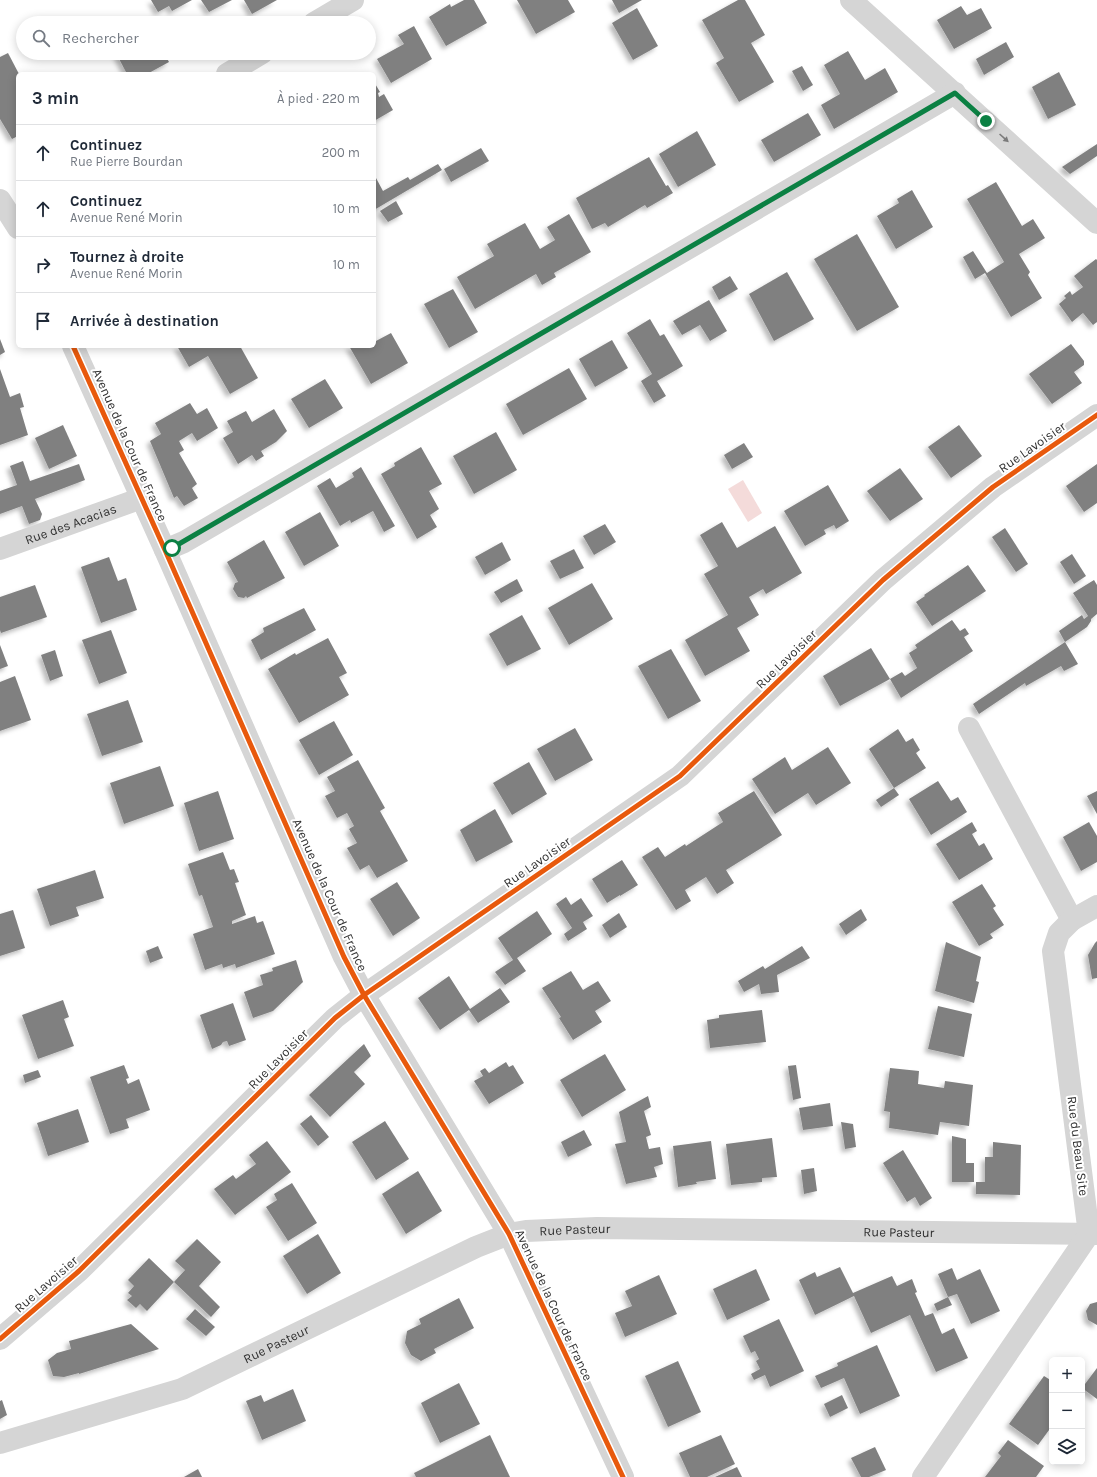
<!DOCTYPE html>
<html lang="fr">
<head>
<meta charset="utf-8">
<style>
  :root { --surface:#fff; --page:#f2f2f3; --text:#1f2937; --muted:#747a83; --line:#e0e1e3 }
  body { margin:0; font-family:Karla,sans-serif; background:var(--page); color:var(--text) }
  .controls { position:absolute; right:12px; bottom:12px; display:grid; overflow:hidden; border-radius:6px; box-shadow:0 2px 10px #0003 }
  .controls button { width:36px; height:36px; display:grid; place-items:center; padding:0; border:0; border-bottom:1px solid var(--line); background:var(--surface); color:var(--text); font:20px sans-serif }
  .stop { position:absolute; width:12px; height:12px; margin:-9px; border:3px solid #0b8043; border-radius:50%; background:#fff }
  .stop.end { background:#0b8043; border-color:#fff; box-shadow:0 1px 4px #0008 }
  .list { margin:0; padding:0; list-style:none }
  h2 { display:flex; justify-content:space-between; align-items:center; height:52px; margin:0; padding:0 16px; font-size:17px }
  h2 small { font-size:13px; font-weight:400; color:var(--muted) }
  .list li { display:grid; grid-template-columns:26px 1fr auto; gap:12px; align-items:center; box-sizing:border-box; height:56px; padding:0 16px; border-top:1px solid var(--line) }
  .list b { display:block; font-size:15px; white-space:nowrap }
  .list p { margin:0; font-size:13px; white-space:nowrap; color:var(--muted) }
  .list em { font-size:13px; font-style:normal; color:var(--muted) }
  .icon { flex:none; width:22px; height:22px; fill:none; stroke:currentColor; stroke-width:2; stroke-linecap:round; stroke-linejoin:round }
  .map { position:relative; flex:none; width:1097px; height:1477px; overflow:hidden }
  .search { position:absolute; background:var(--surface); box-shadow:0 2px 10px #0003; left:16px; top:16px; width:360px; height:44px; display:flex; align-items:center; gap:10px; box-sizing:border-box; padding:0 14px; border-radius:22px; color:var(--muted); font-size:15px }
  .panel { position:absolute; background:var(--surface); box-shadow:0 2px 10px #0003; left:16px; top:72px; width:360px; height:276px; border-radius:6px }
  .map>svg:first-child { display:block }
  .water { fill:#f4dbda }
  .building { fill:#808080; filter:url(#shadow) }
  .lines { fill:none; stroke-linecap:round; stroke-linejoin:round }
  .street { stroke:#d5d5d5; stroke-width:22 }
  .cycleway-casing { stroke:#fff; stroke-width:8 }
  .cycleway { stroke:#e8590c; stroke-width:5 }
  .oneway { fill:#7b7b7b }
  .route { stroke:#0b8043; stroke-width:5 }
  .labels { text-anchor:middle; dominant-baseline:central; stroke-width:4; stroke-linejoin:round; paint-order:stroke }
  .street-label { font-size:13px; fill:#313131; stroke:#fff }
</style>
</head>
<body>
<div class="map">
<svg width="1097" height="1477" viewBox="0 0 1097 1477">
  <defs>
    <filter id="shadow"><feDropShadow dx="-3.5" dy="3.5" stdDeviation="2" flood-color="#0004"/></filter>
  </defs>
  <rect width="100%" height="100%" fill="#fff"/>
  <!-- water -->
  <polygon class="water" points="743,480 762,513 748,522 728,489"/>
  <!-- building -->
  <g class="building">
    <polygon points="151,0 192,0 172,11 169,6 158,12"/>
    <polygon points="201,0 232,0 209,12"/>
    <polygon points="244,0 277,0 252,14"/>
    <polygon points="464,0 474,0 487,23 446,46 429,17 450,4 451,7"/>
    <polygon points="517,0 568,0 575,12 536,34"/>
    <polygon points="612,0 642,0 619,13"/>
    <polygon points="738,0 745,0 765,35 751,43 774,82 739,102 716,63 724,58 702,20"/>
    <polygon points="961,6 967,15 981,8 992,28 954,49 937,20"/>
    <polygon points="637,8 658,46 633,60 612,23"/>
    <polygon points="414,26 432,59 391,83 377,59 404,44 398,35"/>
    <polygon points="1006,42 1014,57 984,75 976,59"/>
    <polygon points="848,51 865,80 885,68 898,92 834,129 821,105 840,94 824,65"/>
    <polygon points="8,53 19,74 18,136 12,139 0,119 0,57"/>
    <polygon points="116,53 164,53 169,62 147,74 127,74"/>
    <polygon points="802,66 813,85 803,91 792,71"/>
    <polygon points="1059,72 1076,105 1048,119 1032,87"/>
    <polygon points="374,82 380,92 378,93 379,97 384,94 393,110 374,121"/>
    <polygon points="808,113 821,135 774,162 761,140"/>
    <polygon points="697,131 716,165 678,187 659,154"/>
    <polygon points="1097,144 1097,156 1070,174 1062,167"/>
    <polygon points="481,148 489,161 451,182 444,169"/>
    <polygon points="649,157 666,186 668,185 673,193 647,208 645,205 608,227 605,223 592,229 576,198"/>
    <polygon points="438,164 442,170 374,210 374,179 376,178 383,191 408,177 410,180"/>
    <polygon points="996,182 1022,226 1033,219 1045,238 1019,254 1030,272 1028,275 1042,298 1011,317 985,273 975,279 963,257 973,251 987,273 1004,262 967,199"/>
    <polygon points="912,190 933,227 896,249 877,216 899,203 897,199"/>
    <polygon points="396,201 403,214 388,222 380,211"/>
    <polygon points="569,214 591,252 554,273 556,277 542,285 536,274 475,309 457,277 494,256 487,244 525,223 540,249 555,240 547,227"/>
    <polygon points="857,234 899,307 857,331 814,259"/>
    <polygon points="1096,259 1097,260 1097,322 1093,325 1083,313 1072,322 1059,304 1066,298 1064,296 1070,291 1072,295 1083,287 1074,276"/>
    <polygon points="787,272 814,319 774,341 749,294"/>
    <polygon points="730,276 738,289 719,300 712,287"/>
    <polygon points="453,289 478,332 449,348 424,304"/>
    <polygon points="709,300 727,331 710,341 700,325 682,335 673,321"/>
    <polygon points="650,319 660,336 664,334 683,366 657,381 666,396 654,403 641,381 652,374 627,333"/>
    <polygon points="391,333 408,363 371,384 349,346 374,346 374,337 376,341"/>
    <polygon points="0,339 5,352 0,355"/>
    <polygon points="612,340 628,368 595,387 579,359"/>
    <polygon points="1071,344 1084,361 1084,365 1074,372 1082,383 1052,404 1029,374"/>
    <polygon points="177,346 240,346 258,378 230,394 208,356 189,367"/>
    <polygon points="569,368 587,399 523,435 506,404"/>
    <polygon points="0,369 10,397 20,393 24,407 20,408 28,435 0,445"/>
    <polygon points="325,379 343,408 309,428 291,399"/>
    <polygon points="190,403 197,414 207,408 218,428 197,441 192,433 179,441 184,450 179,453 197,484 192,488 198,498 184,506 177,496 174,498 150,441 161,434 155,423"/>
    <polygon points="274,409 287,431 276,442 261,451 264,456 256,461 252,455 238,464 223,438 233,432 227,421 246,411 252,422"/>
    <polygon points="63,425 77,456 49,469 35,438"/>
    <polygon points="959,425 982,456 951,478 928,447"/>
    <polygon points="496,432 517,470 474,494 453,456"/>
    <polygon points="744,443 753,457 732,469 724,455"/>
    <polygon points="421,447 442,484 429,491 439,509 430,515 437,527 417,539 381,474 395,466 394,463"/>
    <polygon points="23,461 30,481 79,464 85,480 35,499 42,514 40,520 29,524 22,506 0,514 0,491 17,485 10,466"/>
    <polygon points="1097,464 1097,503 1084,512 1066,486"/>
    <polygon points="361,467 395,526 384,532 373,511 351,523 350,520 340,526 317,486 330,478 336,488 354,477 352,473"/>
    <polygon points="900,468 923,499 890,521 867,491"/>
    <polygon points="828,485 849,521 836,529 834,525 824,530 826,534 805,546 784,511"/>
    <polygon points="320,512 339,546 304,566 285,532"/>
    <polygon points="722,522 737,548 775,526 802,573 766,594 763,589 749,597 759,615 737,628 750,651 705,676 685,640 728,615 704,574 718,566 700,535"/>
    <polygon points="605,524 616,542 594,555 583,536"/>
    <polygon points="1005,528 1028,564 1016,572 992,537"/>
    <polygon points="264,540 285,578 247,598 246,596 244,598 238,597 233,589 235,583 238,582 227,562"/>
    <polygon points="502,542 511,560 485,575 475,557"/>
    <polygon points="574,549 584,568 560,579 550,561"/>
    <polygon points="1072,554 1086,576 1074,584 1060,562"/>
    <polygon points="109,557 118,581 126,578 137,610 101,623 81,567"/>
    <polygon points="968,565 986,591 932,626 916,602 925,596 924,595"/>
    <polygon points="517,579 523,591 501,603 494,592"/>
    <polygon points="1094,580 1097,585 1097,614 1091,619 1091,621 1087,627 1065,642 1059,631 1082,615 1084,619 1088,616 1073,593"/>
    <polygon points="592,583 613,619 569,645 548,608"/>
    <polygon points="35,585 47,617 1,633 0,630 0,597"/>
    <polygon points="304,608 316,630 261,660 251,640 264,632 263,628"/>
    <polygon points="522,615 541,649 507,666 489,634"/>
    <polygon points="952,620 960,631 965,628 969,634 964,637 973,651 901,698 890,679 902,672 905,676 917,668 909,653 917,648 915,645"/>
    <polygon points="111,630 127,673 99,684 82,640"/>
    <polygon points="328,638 347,673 339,677 349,695 299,723 268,669 295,653 296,655"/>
    <polygon points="1065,642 1078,664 1064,671 1061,666 1026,686 1025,683 979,714 973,704"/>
    <polygon points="0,645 8,666 0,669"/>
    <polygon points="871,648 890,679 840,706 823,676"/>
    <polygon points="671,649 701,701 668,719 638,666"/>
    <polygon points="55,650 63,676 50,681 41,655"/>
    <polygon points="15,676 31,720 0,731 0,682"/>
    <polygon points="128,700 143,742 102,756 87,714"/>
    <polygon points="334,721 353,755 319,775 299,740"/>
    <polygon points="575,728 593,760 555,781 537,749"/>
    <polygon points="898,729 906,742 913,738 914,740 920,750 916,753 926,768 894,788 869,749"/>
    <polygon points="828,747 851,783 816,805 808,793 775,814 752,779 785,757 792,770"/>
    <polygon points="358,760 385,808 380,811 408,861 377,878 369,865 360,870 347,848 357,843 349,829 354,826 347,813 337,818 325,796 335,791 327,777"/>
    <polygon points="529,762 547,794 512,815 493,783"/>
    <polygon points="160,766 174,806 124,824 110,783"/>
    <polygon points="938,781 951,801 958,797 967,812 931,835 909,799"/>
    <polygon points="894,788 899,795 881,807 876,800"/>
    <polygon points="218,791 234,839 199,851 184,803"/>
    <polygon points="754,791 782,835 726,870 734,883 717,894 706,877 685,890 691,901 676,910 642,857 658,847 665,857 685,844 686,846 723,822 718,813"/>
    <polygon points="1097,791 1097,814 1087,796"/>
    <polygon points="495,809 513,842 476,862 460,830"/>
    <polygon points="972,822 977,831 972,834 979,846 984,843 993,859 959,880 936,844"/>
    <polygon points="1089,822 1097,836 1097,862 1081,871 1063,837"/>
    <polygon points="223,852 230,870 234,869 239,882 235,883 246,915 232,921 232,924 255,916 257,923 263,921 275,954 236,968 235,964 223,968 222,964 205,970 193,934 213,927 202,895 199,896 188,864"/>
    <polygon points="622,860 638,885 620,896 620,895 607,903 592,879"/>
    <polygon points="95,870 104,898 76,907 79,916 50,926 37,889"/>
    <polygon points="397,882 420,918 393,936 370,899"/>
    <polygon points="982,884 996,906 993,908 1004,925 990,934 993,938 979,946 952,902"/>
    <polygon points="566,897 571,905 581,898 593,916 583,922 587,929 568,941 564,934 572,928 556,904"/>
    <polygon points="861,909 867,920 846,935 839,924"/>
    <polygon points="13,910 25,948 0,956 0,914"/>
    <polygon points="537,911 552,934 517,958 526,971 505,985 495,972 513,960 498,938"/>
    <polygon points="619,913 627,927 610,938 602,925"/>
    <polygon points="1097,941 1097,978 1092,979 1088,955 1095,943"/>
    <polygon points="946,942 981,957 976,981 979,982 974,1003 935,991"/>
    <polygon points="158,946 163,958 150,963 146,951"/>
    <polygon points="802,946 810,958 777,975 779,992 761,994 759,984 744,992 738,981 763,966 765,969"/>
    <polygon points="296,960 303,982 273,1011 253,1018 244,992 263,985 260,975 273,971 272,968"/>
    <polygon points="571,971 583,990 598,981 611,1001 595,1011 602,1022 573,1040 559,1018 561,1017 542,988"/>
    <polygon points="449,976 470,1009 500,988 510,1002 478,1023 469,1010 440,1030 418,998"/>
    <polygon points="63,1000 69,1017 64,1019 74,1046 38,1059 22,1015"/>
    <polygon points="233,1003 246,1040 229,1046 227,1041 223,1042 221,1045 212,1049 200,1015"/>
    <polygon points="938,1006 972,1014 964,1057 928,1049"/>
    <polygon points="762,1010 766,1042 710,1048 707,1020 719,1018 719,1015"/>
    <polygon points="364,1044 371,1056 354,1072 365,1084 330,1117 309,1095"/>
    <polygon points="605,1054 626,1090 582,1117 560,1080"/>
    <polygon points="506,1062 509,1067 513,1065 524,1083 489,1104 474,1081 483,1076 480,1071 485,1068 489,1073"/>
    <polygon points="124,1065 129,1078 126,1079 128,1084 139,1079 150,1110 126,1119 129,1128 110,1134 90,1077"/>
    <polygon points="796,1065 801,1098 793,1100 788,1066"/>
    <polygon points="890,1068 919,1071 918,1084 944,1088 945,1081 973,1085 969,1126 940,1122 938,1135 889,1128 890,1112 884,1111"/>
    <polygon points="38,1070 41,1077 25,1083 23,1075"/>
    <polygon points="648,1096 651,1107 644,1111 651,1135 646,1137 649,1149 660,1147 663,1164 654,1167 657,1177 626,1184 615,1144 626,1142 619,1112"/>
    <polygon points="830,1103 833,1126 803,1130 799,1108"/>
    <polygon points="78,1109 89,1142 48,1156 37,1123"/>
    <polygon points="311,1115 329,1137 318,1146 300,1124"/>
    <polygon points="385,1121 409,1159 376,1180 352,1142"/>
    <polygon points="841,1122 853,1124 856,1147 845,1149"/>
    <polygon points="584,1130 592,1145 568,1157 561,1142"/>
    <polygon points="952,1136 966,1139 966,1163 974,1163 974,1182 952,1182"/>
    <polygon points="772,1138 777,1177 762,1178 762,1182 731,1185 726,1144"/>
    <polygon points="267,1141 291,1172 235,1215 214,1189 233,1175 236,1179 256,1164 249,1155"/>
    <polygon points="711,1141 716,1179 696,1182 697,1184 678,1187 673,1146"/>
    <polygon points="993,1142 1021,1145 1020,1195 976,1194 976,1182 985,1182 985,1157 993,1157"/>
    <polygon points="903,1150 932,1198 920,1206 915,1197 907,1202 883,1163"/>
    <polygon points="814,1168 817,1191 804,1194 801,1170"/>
    <polygon points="418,1171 442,1211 406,1234 382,1194"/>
    <polygon points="292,1183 317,1223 288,1241 266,1207 277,1200 274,1194"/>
    <polygon points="318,1234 341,1273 307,1294 283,1256"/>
    <polygon points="197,1239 221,1262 199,1286 220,1307 211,1317 174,1282 147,1311 140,1304 136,1308 127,1300 132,1296 128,1293 134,1286 128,1280 149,1258 174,1282 185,1270 175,1261"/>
    <polygon points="840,1267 853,1293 892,1276 897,1286 912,1279 917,1292 915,1293 925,1316 933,1313 942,1334 954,1328 968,1358 936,1372 910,1315 871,1333 854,1296 815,1315 799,1280 815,1272 817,1277"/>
    <polygon points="952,1268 957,1280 980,1269 1000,1311 971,1324 957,1294 948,1297 952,1305 937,1311 934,1304 948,1297 938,1274"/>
    <polygon points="756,1269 770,1300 727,1320 713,1289"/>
    <polygon points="659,1275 677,1314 625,1337 615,1313 632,1306 625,1291"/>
    <polygon points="459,1298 474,1328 434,1349 436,1353 421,1361 411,1355 405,1343 407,1331 421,1324 419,1319"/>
    <polygon points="1097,1302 1097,1325 1088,1320 1086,1311 1090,1304"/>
    <polygon points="195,1309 215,1327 206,1336 186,1319"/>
    <polygon points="779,1319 804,1371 770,1387 765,1375 754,1380 751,1374 760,1369 756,1361 759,1359 755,1351 751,1353 743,1336"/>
    <polygon points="131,1324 159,1349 79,1374 79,1373 64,1377 53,1376 48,1360 57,1353 71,1349 69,1341"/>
    <polygon points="877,1345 900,1396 860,1414 844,1378 821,1388 815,1376 838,1366 837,1363"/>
    <polygon points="678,1361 701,1412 668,1427 645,1376"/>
    <polygon points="1097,1368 1097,1399 1082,1388"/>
    <polygon points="1044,1376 1052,1381 1052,1426 1038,1445 1009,1424"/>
    <polygon points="459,1383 480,1424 440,1443 421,1403"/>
    <polygon points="293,1389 306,1421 262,1440 246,1401 261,1395 264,1402"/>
    <polygon points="842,1395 848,1408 830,1417 824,1404"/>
    <polygon points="2,1400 7,1415 0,1419 0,1401"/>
    <polygon points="490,1435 510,1477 416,1477 414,1473"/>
    <polygon points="721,1435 735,1464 707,1477 690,1477 679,1453"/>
    <polygon points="1008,1440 1044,1466 1036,1477 985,1477 1001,1456 998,1453"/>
    <polygon points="875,1447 886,1470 869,1477 861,1477 851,1458"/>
    <polygon points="737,1467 742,1477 715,1477"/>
    <polygon points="198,1469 202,1477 184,1477"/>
  </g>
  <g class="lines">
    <!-- street -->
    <g class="street">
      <polyline points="851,0 1097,223"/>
      <polyline points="314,23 353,0"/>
      <polyline points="227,74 262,53"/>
      <polyline points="0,200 18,228"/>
      <polyline points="73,346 165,550 344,957 364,995 509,1234 623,1477"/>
      <path id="s1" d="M0 549 142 498"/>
      <polyline points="165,550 184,542 955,93"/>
      <polyline points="969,728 1072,920"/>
      <polyline points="0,1339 79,1271 335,1018 364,995 680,776 883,580 993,487 1097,415"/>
      <path id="s2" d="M0 1443 182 1389 476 1247 509 1234 526 1231 597 1228 1097 1234"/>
      <polyline points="923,1477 1089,1234 1053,951 1059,933 1072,920 1097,906"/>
    </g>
    <!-- cycleway casing -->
    <g class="cycleway-casing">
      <g id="cycleway">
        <polyline points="73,346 165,550 344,957 364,995 509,1234 623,1477"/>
        <polyline points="0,1339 79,1271 335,1018 364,995 680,776 883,580 993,487 1097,415"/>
      </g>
    </g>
    <!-- cycleway -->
    <use href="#cycleway" class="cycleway"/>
  </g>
  <!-- one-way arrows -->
  <defs><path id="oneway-solid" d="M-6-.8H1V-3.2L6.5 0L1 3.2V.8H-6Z"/></defs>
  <use class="oneway" href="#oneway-solid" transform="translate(1004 138) rotate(42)"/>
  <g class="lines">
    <!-- route -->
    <polyline class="route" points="172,548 955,93 986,121"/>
  </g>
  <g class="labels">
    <!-- street labels -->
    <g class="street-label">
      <text transform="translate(130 445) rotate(66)">Avenue de la Cour de France</text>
      <text transform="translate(1032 447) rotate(-35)">Rue Lavoisier</text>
      <text stroke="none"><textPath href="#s1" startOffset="75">Rue des Acacias</textPath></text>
      <text transform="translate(786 659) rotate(-44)">Rue Lavoisier</text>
      <text transform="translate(537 862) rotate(-35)">Rue Lavoisier</text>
      <text transform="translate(330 895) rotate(66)">Avenue de la Cour de France</text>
      <text transform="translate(278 1059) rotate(-45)">Rue Lavoisier</text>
      <text transform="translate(1078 1146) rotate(83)">Rue du Beau Site</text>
      <text stroke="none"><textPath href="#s2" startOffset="618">Rue Pasteur</textPath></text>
      <text stroke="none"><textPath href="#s2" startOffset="942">Rue Pasteur</textPath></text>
      <text transform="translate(46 1284) rotate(-41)">Rue Lavoisier</text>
      <text transform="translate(554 1305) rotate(65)">Avenue de la Cour de France</text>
      <text stroke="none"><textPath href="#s2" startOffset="294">Rue Pasteur</textPath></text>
    </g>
  </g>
</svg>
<div class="controls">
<button>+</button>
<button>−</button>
<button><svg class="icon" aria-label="layers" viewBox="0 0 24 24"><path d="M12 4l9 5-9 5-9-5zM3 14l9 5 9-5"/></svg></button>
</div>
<div class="stop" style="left:172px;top:548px"></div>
<div class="stop end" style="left:986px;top:121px"></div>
<div class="search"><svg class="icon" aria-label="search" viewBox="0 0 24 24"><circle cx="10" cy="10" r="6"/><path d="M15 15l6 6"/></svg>Rechercher</div>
<section class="panel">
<h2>3 min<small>À pied · 220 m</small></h2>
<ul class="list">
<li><svg class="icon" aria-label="ahead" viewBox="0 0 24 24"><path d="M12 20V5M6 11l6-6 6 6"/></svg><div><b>Continuez</b><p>Rue Pierre Bourdan</p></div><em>200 m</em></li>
<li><svg class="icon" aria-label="ahead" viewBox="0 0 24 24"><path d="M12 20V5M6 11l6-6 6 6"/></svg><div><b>Continuez</b><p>Avenue René Morin</p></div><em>10 m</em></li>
<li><svg class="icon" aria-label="right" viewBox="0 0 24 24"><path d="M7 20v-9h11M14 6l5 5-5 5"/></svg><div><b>Tournez à droite</b><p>Avenue René Morin</p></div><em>10 m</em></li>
<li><svg class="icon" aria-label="arrive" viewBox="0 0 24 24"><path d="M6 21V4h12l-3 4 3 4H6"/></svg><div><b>Arrivée à destination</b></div></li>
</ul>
</section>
</div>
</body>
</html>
